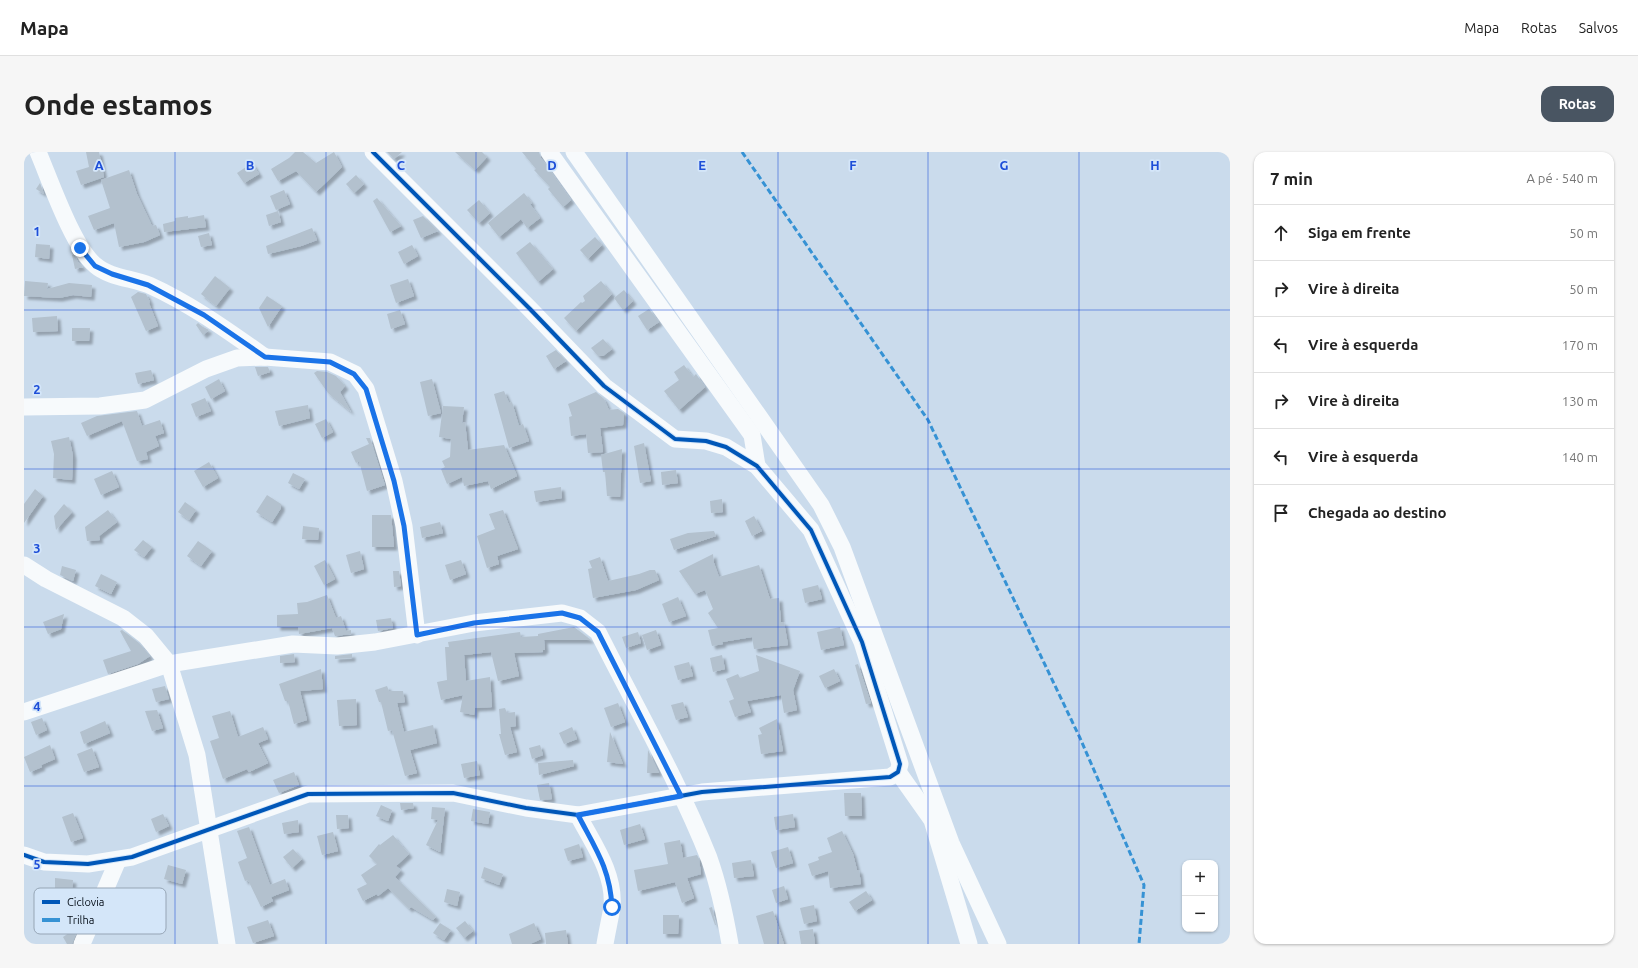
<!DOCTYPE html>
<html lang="pt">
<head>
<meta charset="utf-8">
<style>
  :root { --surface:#fff; --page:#f6f6f6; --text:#222; --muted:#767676; --line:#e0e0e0; --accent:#495562 }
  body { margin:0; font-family:Ubuntu,sans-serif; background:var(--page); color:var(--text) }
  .controls { position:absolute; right:12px; bottom:12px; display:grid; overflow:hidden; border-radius:8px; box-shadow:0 1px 3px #0004 }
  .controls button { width:36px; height:36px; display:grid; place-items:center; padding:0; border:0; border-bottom:1px solid var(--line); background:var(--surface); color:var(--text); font:20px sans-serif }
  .stop { position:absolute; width:12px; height:12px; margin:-9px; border:3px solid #1a73e8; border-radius:50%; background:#fff }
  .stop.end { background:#1a73e8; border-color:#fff; box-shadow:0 1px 4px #0008 }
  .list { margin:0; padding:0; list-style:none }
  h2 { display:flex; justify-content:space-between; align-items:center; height:52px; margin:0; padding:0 16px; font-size:17px }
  h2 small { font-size:13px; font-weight:400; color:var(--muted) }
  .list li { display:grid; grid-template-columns:26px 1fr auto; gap:12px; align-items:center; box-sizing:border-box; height:56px; padding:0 16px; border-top:1px solid var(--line) }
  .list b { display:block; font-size:15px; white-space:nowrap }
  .list em { font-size:13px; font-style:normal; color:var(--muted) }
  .icon { flex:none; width:22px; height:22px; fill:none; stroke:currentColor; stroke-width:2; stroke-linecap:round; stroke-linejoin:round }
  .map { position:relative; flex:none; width:1206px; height:792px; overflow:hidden; border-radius:12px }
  header { display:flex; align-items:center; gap:24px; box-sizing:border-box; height:56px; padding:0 20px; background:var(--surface); border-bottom:1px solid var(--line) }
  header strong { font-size:19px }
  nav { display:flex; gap:22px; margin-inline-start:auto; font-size:14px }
  .intro { display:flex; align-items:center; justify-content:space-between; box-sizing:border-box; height:96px; padding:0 24px }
  h1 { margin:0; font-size:28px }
  .button { padding:10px 18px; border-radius:12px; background:var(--accent); color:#fff; font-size:14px; font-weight:700 }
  main { display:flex; gap:24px; padding:0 24px }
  aside { flex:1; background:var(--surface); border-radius:12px; box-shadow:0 1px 3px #0004 }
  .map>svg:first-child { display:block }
  .building { fill:#b3c1ce; filter:url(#shadow) }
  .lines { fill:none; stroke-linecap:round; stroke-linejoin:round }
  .minor { stroke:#f7fafc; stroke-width:17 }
  .quiet { stroke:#3692d4; stroke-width:3; stroke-dasharray:6 3; stroke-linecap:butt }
  .cycleway-casing { stroke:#d4e6f9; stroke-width:6 }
  .cycleway { stroke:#0057b8; stroke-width:4 }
  .route { stroke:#1a73e8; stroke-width:5 }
  .grid { fill:none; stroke:#1d4ed8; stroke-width:1; stroke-opacity:0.55 }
  .key { fill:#d4e6f9; stroke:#96a5b5; stroke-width:1 }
  .key-label { font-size:11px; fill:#040d17 }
  .grid-label { font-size:13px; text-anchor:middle; font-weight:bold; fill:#1d4ed8; stroke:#d4e6f9; stroke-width:3.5; stroke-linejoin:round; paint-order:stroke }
</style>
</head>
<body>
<header>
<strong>Mapa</strong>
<nav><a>Mapa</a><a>Rotas</a><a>Salvos</a></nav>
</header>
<div class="intro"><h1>Onde estamos</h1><a class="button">Rotas</a></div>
<main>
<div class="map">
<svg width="1206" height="792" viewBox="0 0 1206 792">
  <defs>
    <filter id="shadow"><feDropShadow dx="3.5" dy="3.5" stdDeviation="1" flood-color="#0004"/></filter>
  </defs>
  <rect width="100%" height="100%" fill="#cadbec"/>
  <!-- building -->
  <g class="building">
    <polygon points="62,0 75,0 80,25 57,33 52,19 65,15"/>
    <polygon points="271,0 279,0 292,11 310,0 318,15 292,40 272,19 254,29 247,17 265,6"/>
    <polygon points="363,0 378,0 370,7"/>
    <polygon points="431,0 458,0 463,5 451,18"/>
    <polygon points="498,0 515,0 517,6 547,48 539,55 524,37 526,35 510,18 512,17"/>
    <polygon points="228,11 235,22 220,31 213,21"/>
    <polygon points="105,18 113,42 128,74 132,73 136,83 120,90 95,95 90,71 70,78 64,64 86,56 77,28"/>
    <polygon points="332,23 340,32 330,41 322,32"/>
    <polygon points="16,31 20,42 12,37"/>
    <polygon points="260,38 266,52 252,58 246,44"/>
    <polygon points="500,41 508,51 506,52 516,66 503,76 497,67 475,85 464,71"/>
    <polygon points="353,46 377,74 366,80 349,49"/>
    <polygon points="455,48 466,61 455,71 443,58"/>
    <polygon points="254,59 257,70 245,74 242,63"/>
    <polygon points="180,63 182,75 140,80 139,72 151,69 151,66 164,64 164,66"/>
    <polygon points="399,64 414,79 397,86 389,68"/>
    <polygon points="288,76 293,88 277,94 244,102 242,94"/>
    <polygon points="185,81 188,93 177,95 174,84"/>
    <polygon points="571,85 578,93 564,107 556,98"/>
    <polygon points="506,90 529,117 514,130 492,101"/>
    <polygon points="12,92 26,93 25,107 11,105"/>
    <polygon points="388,93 394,104 380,112 374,100"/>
    <polygon points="50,102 54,110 59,115 51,117 48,103"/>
    <polygon points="191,124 206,136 192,154 177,142"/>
    <polygon points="384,127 390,144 372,151 366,133"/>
    <polygon points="1,129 24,131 23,137 45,131 68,133 67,145 49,143 35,146 0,144"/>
    <polygon points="577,129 588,142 552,179 540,166 557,150 558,151 561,149 559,144"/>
    <polygon points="600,138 609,149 599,158 590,146"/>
    <polygon points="114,140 122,142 126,150 125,151 134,174 122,179 107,145"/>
    <polygon points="243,144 258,154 244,175 235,156"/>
    <polygon points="625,157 635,170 623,178 614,164"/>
    <polygon points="376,158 381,172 367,177 363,162"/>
    <polygon points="33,164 34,179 9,180 8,166"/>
    <polygon points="174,171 179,175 185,178 179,183 172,173"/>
    <polygon points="48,176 66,176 65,189 48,189"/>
    <polygon points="579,187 588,197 579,204 574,204 567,196"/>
    <polygon points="532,198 542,209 530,217 522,204"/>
    <polygon points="660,213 669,225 672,222 681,235 655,258 640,239 655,228 650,220"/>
    <polygon points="231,215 244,215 246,220 234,224"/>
    <polygon points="127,218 130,228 114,232 111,221"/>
    <polygon points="293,219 303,220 312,224 321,234 316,240 327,260 304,241 290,221"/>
    <polygon points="195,227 201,239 187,247 181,235"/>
    <polygon points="408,227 417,261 404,264 396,230"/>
    <polygon points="480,239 485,251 488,250 495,274 499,272 505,289 485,296 470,242"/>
    <polygon points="572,240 580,247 585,258 594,257 600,261 599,273 576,276 579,300 564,301 562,282 547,284 545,265 548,264 544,252"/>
    <polygon points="181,246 187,259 172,265 167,252"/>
    <polygon points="284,253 286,266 255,274 251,259"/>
    <polygon points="419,254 440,255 438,271 441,270 444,298 480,293 493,324 467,337 464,329 440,334 438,325 423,332 417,317 421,315 418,309 426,305 427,287 415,285"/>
    <polygon points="113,259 118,274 136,268 140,281 131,284 135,294 122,300 124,307 113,309 98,269 63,284 57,271 73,264"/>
    <polygon points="302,267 309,280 298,286 291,272"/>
    <polygon points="45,285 49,304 48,328 29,326 30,302 27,289"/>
    <polygon points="342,286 346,286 361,333 343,339 335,309 332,311 327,300 345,292"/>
    <polygon points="620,291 627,329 616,331 610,294"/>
    <polygon points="598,297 596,345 583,344 581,320 579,320 577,303"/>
    <polygon points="185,310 194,326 179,335 170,319"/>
    <polygon points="652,318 654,331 638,333 637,320"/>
    <polygon points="88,319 95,335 77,343 70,327"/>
    <polygon points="269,321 281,327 275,337 264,331"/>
    <polygon points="537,335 538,346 512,350 510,339"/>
    <polygon points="11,337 19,344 0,371 0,352"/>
    <polygon points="243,343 257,352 257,356 248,370 232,360"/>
    <polygon points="698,347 699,360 687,361 686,349"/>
    <polygon points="161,350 172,358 165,368 154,360"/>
    <polygon points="40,352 48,360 32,378 30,364"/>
    <polygon points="84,358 93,370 75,384 76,388 63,389 61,375"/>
    <polygon points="479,358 494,397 473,404 475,412 463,416 453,384 471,377 465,362"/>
    <polygon points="348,363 367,363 370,395 348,395"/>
    <polygon points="730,364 738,379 728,384 721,369"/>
    <polygon points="416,370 419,381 398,386 396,375"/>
    <polygon points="279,374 295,376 294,388 278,387"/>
    <polygon points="690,379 692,384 650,398 646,387 664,381"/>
    <polygon points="119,388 128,395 120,405 110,398"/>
    <polygon points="174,389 188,399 177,414 163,404"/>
    <polygon points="336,399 340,417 327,421 322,403"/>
    <polygon points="689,402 690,411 695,425 735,413 746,447 755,446 757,470 760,470 764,493 730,497 728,485 698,490 699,492 688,494 684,478 694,476 684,461 689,457 681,438 671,442 655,419"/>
    <polygon points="576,405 584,429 615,422 626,418 631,418 635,428 612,438 569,446 564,417 568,416 565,409"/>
    <polygon points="301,408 311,427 300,433 290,414"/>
    <polygon points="437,408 442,422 426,428 421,413"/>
    <polygon points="38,414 52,418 49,429 36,423"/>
    <polygon points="369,419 375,419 377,434 370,435"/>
    <polygon points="77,422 93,430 87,442 71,434"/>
    <polygon points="794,433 798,447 781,451 778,437"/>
    <polygon points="303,443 312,466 317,464 322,479 327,478 327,482 311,484 308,476 275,482 274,475 253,475 253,463 274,462 273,451 283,450"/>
    <polygon points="654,445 662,464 645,470 638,452"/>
    <polygon points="40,462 37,477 24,482 19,470"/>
    <polygon points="367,466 369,476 354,479 352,468"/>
    <polygon points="550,475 567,488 520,488 521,498 519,498 519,500 490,501 495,524 474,529 467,500 440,503 442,529 466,525 468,555 451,556 450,563 436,560 439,543 417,548 413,530 423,528 421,495 425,495 424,490 496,480 497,485 514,484 514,482"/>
    <polygon points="816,475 820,493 797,498 793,480"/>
    <polygon points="98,478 115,491 126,504 114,512 84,522 79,508 107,499 96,479"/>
    <polygon points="632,478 637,493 623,498 618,483"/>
    <polygon points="614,480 617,491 602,496 598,485"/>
    <polygon points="270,502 271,510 256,511 256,504"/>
    <polygon points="328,502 328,506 311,507 311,504"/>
    <polygon points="698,503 701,517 689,520 686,506"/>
    <polygon points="732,503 776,519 769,538 773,558 760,561 757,543 723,549 727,560 711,565 705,549 710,547 702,527 714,522 716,526 735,519"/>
    <polygon points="665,510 669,524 654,528 650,514"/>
    <polygon points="834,512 847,551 842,552 831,513"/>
    <polygon points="297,517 299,537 276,539 283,568 270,572 264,549 261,549 255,532"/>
    <polygon points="810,517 816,529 801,536 795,524"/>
    <polygon points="141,534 145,547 132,550 128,537"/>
    <polygon points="363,534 365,539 379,539 381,550 373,551 380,580 409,573 413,591 386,598 393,621 381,624 368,578 364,579 357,550 355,550 351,538"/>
    <polygon points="332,547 333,573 315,574 313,548"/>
    <polygon points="659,550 664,565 652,568 647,553"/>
    <polygon points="594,551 601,570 587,575 580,556"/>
    <polygon points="481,556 483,561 491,560 492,574 486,575 493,600 481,603 475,582 477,582 475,557"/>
    <polygon points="133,558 139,576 128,579 121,559"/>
    <polygon points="206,559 214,585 239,575 244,587 234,591 244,611 225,620 223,617 199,627 186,589 195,586 188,564"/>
    <polygon points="18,566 23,578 12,583 7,570"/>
    <polygon points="753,567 759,599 737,602 734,583 738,582 735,576"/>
    <polygon points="81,569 86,581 60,592 56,580"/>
    <polygon points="548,575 553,587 540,592 535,581"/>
    <polygon points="586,580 599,612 583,610"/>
    <polygon points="26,593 31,607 17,613 18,615 6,620 0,605"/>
    <polygon points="516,593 519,603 508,607 505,596"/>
    <polygon points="68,596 75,615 60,620 53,602"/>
    <polygon points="624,598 635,621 623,621"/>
    <polygon points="549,608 550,614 515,623 514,611"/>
    <polygon points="453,609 456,623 440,626 437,612"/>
    <polygon points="270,620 275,633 255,641 249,628"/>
    <polygon points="525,631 528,647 516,648 513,633"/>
    <polygon points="820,641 837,641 838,664 821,664"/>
    <polygon points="376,651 389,651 390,656 377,658"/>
    <polygon points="357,653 368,658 364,669 352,664"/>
    <polygon points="408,655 421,656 416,700 402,693 414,668 407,667"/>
    <polygon points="449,657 466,660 464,672 447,669"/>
    <polygon points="49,661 59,686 47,690 38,665"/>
    <polygon points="139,662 145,674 132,680 127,667"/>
    <polygon points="769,662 771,675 752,678 750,665"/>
    <polygon points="312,663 324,663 325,676 313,677"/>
    <polygon points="274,668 275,680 260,682 258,671"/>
    <polygon points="616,672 621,687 600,693 596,678"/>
    <polygon points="225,675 246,733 261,727 265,738 247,745 249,749 237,755 224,728 221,729 214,710 223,706 213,679"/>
    <polygon points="818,679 829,702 833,718 835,718 837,732 806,736 804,719 788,724 784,712 795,708 794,705 808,700 803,686"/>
    <polygon points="309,680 314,699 298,703 293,684"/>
    <polygon points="369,683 385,702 372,714 377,718 371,725 412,765 409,768 387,755 385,757 364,736 354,744 353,742 339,749 333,737 343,732 337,723 353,712 345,704 355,692 356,693"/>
    <polygon points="656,688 659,706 673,703 675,707 677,722 663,726 670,746 658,751 651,730 614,739 610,718 644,712 640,691"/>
    <polygon points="555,692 559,705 544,709 540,697"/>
    <polygon points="764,695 769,711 752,716 747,700"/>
    <polygon points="269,697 278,707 268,716 259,705"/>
    <polygon points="727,708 730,724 710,726 708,711"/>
    <polygon points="144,713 162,718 158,732 140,727"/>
    <polygon points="460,715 479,722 475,733 457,726"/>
    <polygon points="31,726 49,728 48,739 31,737"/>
    <polygon points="760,734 764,747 752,751 748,738"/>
    <polygon points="423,737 436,740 433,754 420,750"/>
    <polygon points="842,739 848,748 831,759 825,750"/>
    <polygon points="790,753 793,769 780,772 776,756"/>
    <polygon points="688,755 692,773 691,773 685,756"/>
    <polygon points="749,759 760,792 740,792 732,764"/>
    <polygon points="639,763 655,763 654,782 639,782"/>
    <polygon points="244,768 250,784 229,791 223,775"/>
    <polygon points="441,769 449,779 440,786 432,776"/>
    <polygon points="416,771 427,778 420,788 409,781"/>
    <polygon points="510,771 517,787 506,792 488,792 485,782"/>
    <polygon points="55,774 48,792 43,792 39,785"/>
    <polygon points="789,777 791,792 777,792 775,779"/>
    <polygon points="542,778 544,792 522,792 521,781"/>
  </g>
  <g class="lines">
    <!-- minor -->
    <g class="minor">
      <path d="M14 0C26 28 49 95 71 113 86 126 108 126 125 133 167 152 204 179 241 205"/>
      <polyline points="525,0 728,283 733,314"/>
      <polyline points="550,0 797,353 818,395 927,691 974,792"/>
      <polyline points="0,255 76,254 121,248 182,217 213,206 241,205 306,210 331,222 342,237 370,329 380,374 393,483"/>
      <polyline points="0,413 22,427 99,466 122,484 145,512 173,603 203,792"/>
      <path d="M0 560 145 512 269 492 313 494 351 490 450 471 538 461 556 466 574 480C611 554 654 628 685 706 695 734 701 763 706 792"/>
      <polyline points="874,620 908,668 945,792"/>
      <path d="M554 663C569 692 591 721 588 755 586 767 583 780 581 792"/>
      <polyline points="0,703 20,710 64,712 108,705 284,642 429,641 502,656 554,663 678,640 866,625 874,620 876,612 838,490 787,378 733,314 702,295 682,289 651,287 580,234 506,157 349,0"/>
      <polyline points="58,792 94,708"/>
    </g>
    <!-- quiet -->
    <polyline class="quiet" points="718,0 904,268 1056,586 1120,733 1115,792"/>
    <!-- cycleway casing -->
    <g class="cycleway-casing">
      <polyline id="cycleway" points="0,703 20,710 64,712 108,705 284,642 429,641 502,656 554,663 678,640 866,625 874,620 876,612 838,490 787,378 733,314 702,295 682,289 651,287 580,234 506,157 349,0"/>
    </g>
    <!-- cycleway -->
    <use href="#cycleway" class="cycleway"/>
  </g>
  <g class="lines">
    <!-- route -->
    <path class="route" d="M56 96 71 114 88 122 124 133 180 163 241 205 306 210 330 222 342 237 370 329 380 374 393 483 450 471 538 461 556 466 574 480 657 644 554 663C571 696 586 716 588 755"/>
  </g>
  <!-- grid -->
  <path class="grid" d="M151 0V792M302 0V792M452 0V792M603 0V792M754 0V792M904 0V792M1055 0V792M0 158H1206M0 317H1206M0 475H1206M0 634H1206"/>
  <!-- legend -->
  <rect x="10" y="736" width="132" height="46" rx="6" class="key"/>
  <rect x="18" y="748" width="18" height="4" fill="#0057b8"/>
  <rect x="18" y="766" width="18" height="4" fill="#3692d4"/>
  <g class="key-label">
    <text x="43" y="754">Ciclovia</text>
    <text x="43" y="772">Trilha</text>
  </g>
  <g class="grid-label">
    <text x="75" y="18">A</text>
    <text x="226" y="18">B</text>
    <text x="377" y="18">C</text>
    <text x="528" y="18">D</text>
    <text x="678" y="18">E</text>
    <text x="829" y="18">F</text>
    <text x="980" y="18">G</text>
    <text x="1131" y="18">H</text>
    <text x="13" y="84">1</text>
    <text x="13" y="242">2</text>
    <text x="13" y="401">3</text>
    <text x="13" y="559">4</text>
    <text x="13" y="717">5</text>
  </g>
</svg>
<div class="controls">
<button>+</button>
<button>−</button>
</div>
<div class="stop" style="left:588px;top:755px"></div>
<div class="stop end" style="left:56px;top:96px"></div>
</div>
<aside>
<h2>7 min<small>A pé · 540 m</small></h2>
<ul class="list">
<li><svg class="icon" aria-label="ahead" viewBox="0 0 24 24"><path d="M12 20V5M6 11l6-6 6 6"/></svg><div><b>Siga em frente</b></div><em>50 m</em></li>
<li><svg class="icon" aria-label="right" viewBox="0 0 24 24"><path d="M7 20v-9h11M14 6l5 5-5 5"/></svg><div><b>Vire à direita</b></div><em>50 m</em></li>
<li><svg class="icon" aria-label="left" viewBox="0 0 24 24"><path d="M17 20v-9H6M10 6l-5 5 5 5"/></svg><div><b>Vire à esquerda</b></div><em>170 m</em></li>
<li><svg class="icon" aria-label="right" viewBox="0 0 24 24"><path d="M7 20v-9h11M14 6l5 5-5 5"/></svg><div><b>Vire à direita</b></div><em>130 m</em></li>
<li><svg class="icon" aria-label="left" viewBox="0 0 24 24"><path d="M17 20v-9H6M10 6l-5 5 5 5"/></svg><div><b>Vire à esquerda</b></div><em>140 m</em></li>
<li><svg class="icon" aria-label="arrive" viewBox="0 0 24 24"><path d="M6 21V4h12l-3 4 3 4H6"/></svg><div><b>Chegada ao destino</b></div></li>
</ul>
</aside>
</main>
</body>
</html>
